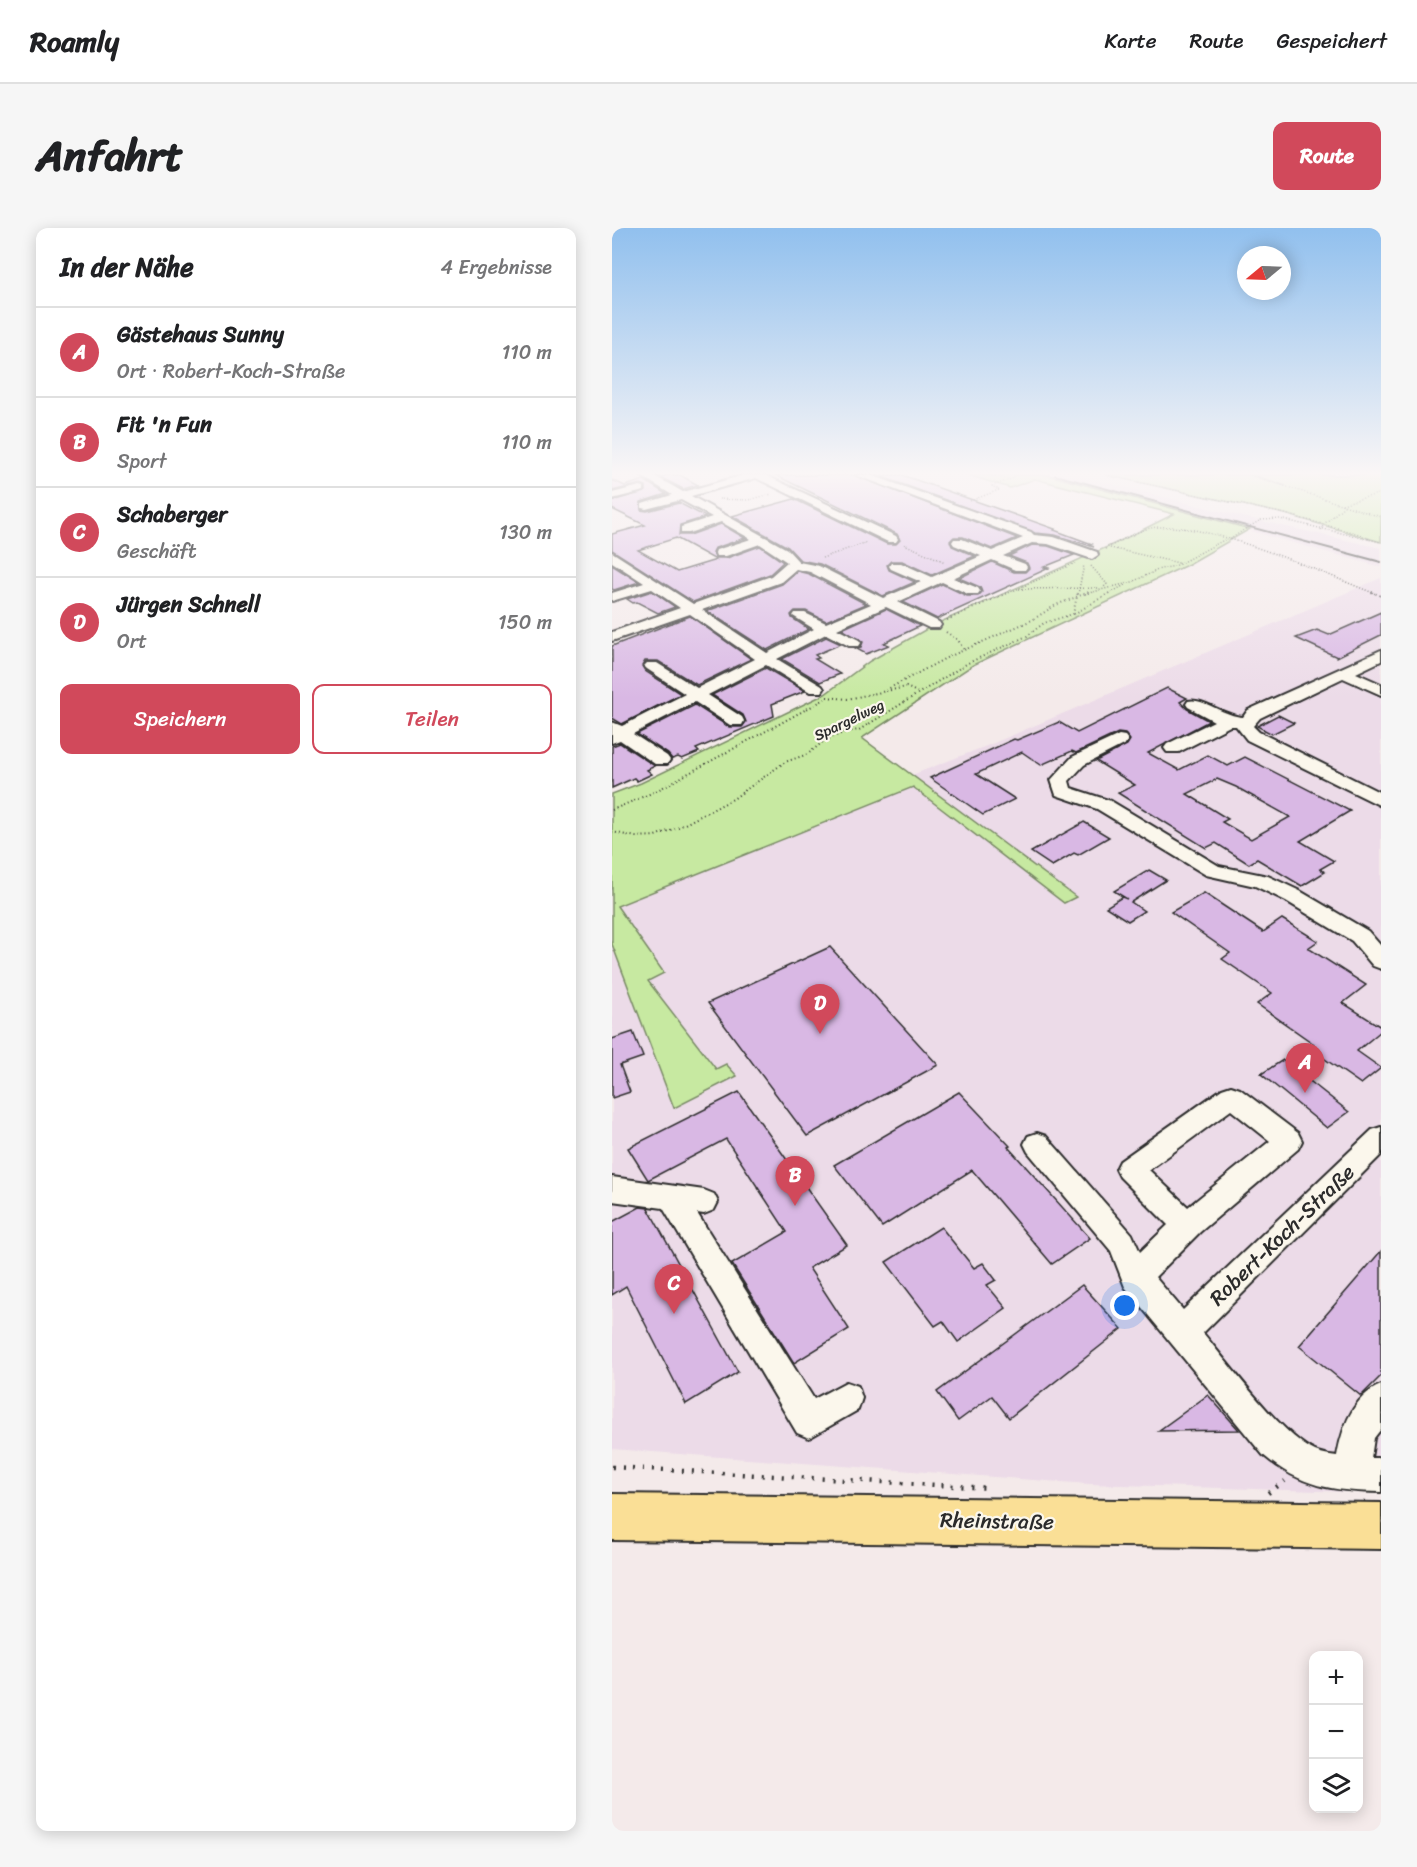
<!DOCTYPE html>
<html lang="de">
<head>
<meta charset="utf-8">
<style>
  :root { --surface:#fff; --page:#f6f6f6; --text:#202124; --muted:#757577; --line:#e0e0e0; --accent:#d1495b }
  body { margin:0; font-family:Sriracha,sans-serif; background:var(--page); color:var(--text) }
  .controls { position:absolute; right:18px; bottom:18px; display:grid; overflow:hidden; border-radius:12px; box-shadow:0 3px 15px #0003 }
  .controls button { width:54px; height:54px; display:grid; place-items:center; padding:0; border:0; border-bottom:2px solid var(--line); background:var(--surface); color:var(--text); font:30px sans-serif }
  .compass { position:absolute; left:625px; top:18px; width:54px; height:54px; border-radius:50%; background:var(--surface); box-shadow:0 3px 15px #0003; rotate:251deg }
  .you { position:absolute; left:513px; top:1078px; width:21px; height:21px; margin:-15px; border:4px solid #fff; border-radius:50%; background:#1a73e8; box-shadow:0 0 0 9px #1a73e833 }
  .badge { display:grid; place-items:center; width:39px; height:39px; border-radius:50%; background:var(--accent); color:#fff; font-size:20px; font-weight:700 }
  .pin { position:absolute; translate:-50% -50px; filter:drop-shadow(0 2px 3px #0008) }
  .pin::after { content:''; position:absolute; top:32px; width:21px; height:18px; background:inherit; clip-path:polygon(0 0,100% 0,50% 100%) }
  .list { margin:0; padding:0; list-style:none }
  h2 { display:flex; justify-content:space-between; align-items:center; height:78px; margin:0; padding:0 24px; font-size:26px }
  h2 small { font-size:20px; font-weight:400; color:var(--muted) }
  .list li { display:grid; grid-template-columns:39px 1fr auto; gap:18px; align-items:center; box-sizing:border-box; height:90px; padding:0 24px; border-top:2px solid var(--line) }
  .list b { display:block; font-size:22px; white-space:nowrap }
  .list p { margin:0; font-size:20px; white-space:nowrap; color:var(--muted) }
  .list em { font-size:20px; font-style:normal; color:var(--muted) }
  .actions { display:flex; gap:12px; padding:18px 24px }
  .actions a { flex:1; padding:14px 0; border:2px solid var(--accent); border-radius:12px; text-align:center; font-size:21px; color:var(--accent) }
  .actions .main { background:var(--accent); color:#fff }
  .icon { flex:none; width:33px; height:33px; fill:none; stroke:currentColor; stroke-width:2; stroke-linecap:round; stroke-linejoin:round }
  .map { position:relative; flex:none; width:769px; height:1603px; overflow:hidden; border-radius:12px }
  header { display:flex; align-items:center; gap:36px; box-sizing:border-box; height:84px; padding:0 30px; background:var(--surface); border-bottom:2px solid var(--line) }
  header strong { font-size:28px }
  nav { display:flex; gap:33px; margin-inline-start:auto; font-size:21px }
  .intro { display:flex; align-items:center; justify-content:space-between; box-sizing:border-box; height:144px; padding:0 36px }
  h1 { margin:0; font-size:42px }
  .button { padding:15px 27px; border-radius:12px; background:var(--accent); color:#fff; font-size:21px; font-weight:700 }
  main { display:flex; gap:36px; padding:0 36px }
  aside { flex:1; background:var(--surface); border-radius:12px; box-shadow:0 3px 15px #0003 }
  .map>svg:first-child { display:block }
  .built { fill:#ecdbe8 }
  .green { fill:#c7e9a1; stroke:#798a66; stroke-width:1.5 }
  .building { fill:#d9b8e4; stroke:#2b2b2b; stroke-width:1.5; fill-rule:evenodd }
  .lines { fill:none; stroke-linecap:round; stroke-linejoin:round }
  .minor-casing { stroke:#2b2b2b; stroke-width:4 }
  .major-casing { stroke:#2b2b2b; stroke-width:4 }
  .path-far2 { stroke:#2b2b2b; stroke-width:1.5; stroke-dasharray:1 2; stroke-linecap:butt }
  .path-far1 { stroke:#2b2b2b; stroke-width:2; stroke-dasharray:1 3; stroke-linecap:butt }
  .path { stroke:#2b2b2b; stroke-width:4.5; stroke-dasharray:2 8; stroke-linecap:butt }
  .minor { fill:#fbf7ec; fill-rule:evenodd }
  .major { fill:#fadf96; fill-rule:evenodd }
  .rail { stroke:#2b2b2b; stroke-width:2 }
  .path-bridge { stroke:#2b2b2b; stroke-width:1.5; stroke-dasharray:1 2; stroke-linecap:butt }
  .labels { text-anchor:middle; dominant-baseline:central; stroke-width:4.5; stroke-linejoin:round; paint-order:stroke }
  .far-street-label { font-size:15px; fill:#2b2b2b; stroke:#fbf7ec }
  .near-street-label { font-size:21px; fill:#2b2b2b; stroke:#fbf7ec }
</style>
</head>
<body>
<header>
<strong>Roamly</strong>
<nav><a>Karte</a><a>Route</a><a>Gespeichert</a></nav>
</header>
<div class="intro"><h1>Anfahrt</h1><a class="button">Route</a></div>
<main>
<aside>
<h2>In der Nähe<small>4 Ergebnisse</small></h2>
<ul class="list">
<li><span class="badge">A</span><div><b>Gästehaus Sunny</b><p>Ort · Robert-Koch-Straße</p></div><em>110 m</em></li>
<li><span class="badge">B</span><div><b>Fit 'n Fun</b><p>Sport</p></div><em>110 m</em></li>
<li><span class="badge">C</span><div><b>Schaberger</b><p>Geschäft</p></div><em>130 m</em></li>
<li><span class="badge">D</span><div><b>Jürgen Schnell</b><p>Ort</p></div><em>150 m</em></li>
</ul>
<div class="actions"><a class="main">Speichern</a><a>Teilen</a></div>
</aside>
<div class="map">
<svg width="769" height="1603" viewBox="0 0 769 1603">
  <rect width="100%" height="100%" fill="#f4eaea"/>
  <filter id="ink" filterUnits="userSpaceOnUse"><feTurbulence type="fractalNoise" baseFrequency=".0167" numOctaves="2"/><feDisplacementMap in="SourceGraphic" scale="12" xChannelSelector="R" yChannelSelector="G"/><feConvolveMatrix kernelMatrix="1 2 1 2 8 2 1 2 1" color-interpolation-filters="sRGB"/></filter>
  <g filter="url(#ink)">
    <!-- built -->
    <g class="built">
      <polygon points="436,247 465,247 627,288 769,320 769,339"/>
      <polygon points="769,350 769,1265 477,1256 0,1221 0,660 250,511 300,547 382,515"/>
    </g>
    <!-- green -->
    <g class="green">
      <polygon points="356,247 436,247 638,301 575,337 361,437 250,510 464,669 452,675 301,559 5,678 52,745 36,753 104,841 114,836 125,848 62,880 0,716 0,566 29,555 213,466 258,433 322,397 504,315 562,286 423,251 398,260"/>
      <polygon points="494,247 638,247 674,258 642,247 769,247 769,314 673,286"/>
    </g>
    <!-- building -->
    <g class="building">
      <polygon points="56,247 68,247 86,257 71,261 48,249"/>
      <polygon points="163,247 242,247 405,310 380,321 351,309 342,309 338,313 340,318 363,328 320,347 290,333 279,333 275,337 277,342 303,354 271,368 208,336 188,332 176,319 120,288 182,271 275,316 284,316 288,312 285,306"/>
      <polygon points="265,247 290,247 443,301 442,302 480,316 477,317 482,319 443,307 423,305"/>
      <path d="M0 252 13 258 32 252 54 266 29 274V282L35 283 67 275 94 289 68 297 67 307H78L109 296 133 310 103 320 101 324 103 330H115L148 318 171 334 158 346 81 374 0 322V306L33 297 0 281V273L34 263V258L29 256 0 263ZM64 310 104 332 65 344 26 322Z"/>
      <polygon points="420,317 436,318 462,327 432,339 437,340 325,391 291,374 330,356 355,368 366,368 370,364 368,359 347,350 380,334 402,344 413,344 417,340 415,335 397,328"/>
      <polygon points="0,337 27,354 2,362 0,361"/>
      <polygon points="185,343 197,346 254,376 214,393 194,383 183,383 179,387 180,390 197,401 155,422 95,383 170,356"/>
      <polygon points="40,363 63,379 46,385 25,374 21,375 15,371"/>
      <polygon points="274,381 308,398 272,415 277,417 254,426 243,420 249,419 251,414 230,401"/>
      <polygon points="769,384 769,407 725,429 684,410 705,402 717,407"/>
      <polygon points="78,388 139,431 85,457 46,433 33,433 30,438 33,443 69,466 10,496 0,490 0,418"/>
      <polygon points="214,409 229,416 203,427 207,430 203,431 228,446 208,454 170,431"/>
      <polygon points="154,440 193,463 160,476 162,488 84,521 87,524 70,531 66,529 60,531 56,526 25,506 83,477 117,499 130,499 134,494 131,487 100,467"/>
      <path d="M555 460 575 470 568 474 575 481 597 493 536 525 567 542 596 527 616 538 633 529 738 583 688 613 722 633 708 641 713 644 690 658 645 631 637 636 604 615 594 620 506 565 523 557 484 533 515 517 518 512 513 506 506 505 464 525 460 523 429 537 410 524 364 546 403 571 371 587 318 550 402 511 405 512 447 494 465 505ZM605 551 624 559 678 589 639 611 610 594 616 591 575 566Z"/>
      <polygon points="666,487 682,495 660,506 645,498"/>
      <polygon points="8,515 43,538 35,542 40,546 25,553 22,550 0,560 0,518"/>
      <polygon points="472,594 497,609 466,627 462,625 440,638 419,624"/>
      <polygon points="537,642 554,652 519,674 532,683 516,693 494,679 510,669 515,671 502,663"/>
      <polygon points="592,665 651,704 670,691 706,713 696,720 754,757 731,775 769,799 769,803 745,823 769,840 749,856 697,820 702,816 645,776 660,765 610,731 618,725 559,684"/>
      <polygon points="218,719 326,837 195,908 96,775"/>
      <polygon points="21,804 31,829 8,837 18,864 0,870 0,811"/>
      <polygon points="671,832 680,839 737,884 715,900 649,846"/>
      <polygon points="127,864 235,1017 197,1040 237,1101 182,1135 120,1036 175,1004 114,911 36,952 16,920"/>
      <polygon points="347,864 398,918 396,919 478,1010 440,1036 360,942 270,999 222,937"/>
      <polygon points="28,979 36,980 126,1144 74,1176 14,1058 0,1067 0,994"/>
      <polygon points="329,999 362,1040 371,1035 384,1052 375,1057 394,1080 346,1114 331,1093 323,1098 274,1034"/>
      <polygon points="769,1023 769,1148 749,1168 687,1118"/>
      <polygon points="470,1057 510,1101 397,1190 380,1168 346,1193 325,1164"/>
      <polygon points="596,1167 627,1202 546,1203"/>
    </g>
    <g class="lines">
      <!-- minor casing -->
      <g class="minor-casing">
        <g id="minor">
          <path d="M28 247H41L71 264 132 247H153L284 308 286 311 284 314H276L144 250 79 268 175 321 187 334 207 338 271 370 309 354 279 341 277 338 279 335H289L320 349 369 328 342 317 340 314 342 311H350L380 323 411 310 244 247H259L419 304 422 307 442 309 485 324 486 327 480 331 436 316 420 315 391 328 413 336 415 339 413 342H403L380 332 341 350 366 360 368 363 366 366H356L330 354 286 374 327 394 329 397 327 400H317L274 379 225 401 247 412 249 415 247 418H237L214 406 165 431 210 458 212 461 210 464H198L154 437 96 467 130 489 132 493 130 497H118L83 474 21 506 55 528 58 532 55 536H43L8 512 0 515V494L10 498 73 466 35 441 32 438 35 435H45L85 460 143 431 78 386 0 413V404L68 380 40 361 0 373V365L32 355 0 334V324L81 376 159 348 175 334 148 316 114 328H104L103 325 104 322 139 311 109 294 77 305H69V299L100 289 69 272 34 281 30 280V276L60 267ZM184 341 198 344 259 376 214 395 193 385H183L181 388 202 401 155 425 90 382 169 354Z"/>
          <polygon points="28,258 32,259 32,263 0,271 0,265"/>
          <path d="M769 422V433L744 445 769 456V467L731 450 648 490 641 498 647 504 769 565V578L635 512 624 498H618L567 524H555L552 520 555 516 602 493 576 479 574 476 576 473C591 469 611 488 631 489L636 482Z"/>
          <polygon points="507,507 513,508 516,512 513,516 472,537 457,553 459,560 499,573 607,638 656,648 688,663 756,703 769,718 769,741 761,738 740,713 674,673 643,658 594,647 485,581 444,567 439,552 460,529"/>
          <path d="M619 858 628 861 686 905 690 913 686 921 588 1004 543 1049 571 1082 760 902 769 899V927L591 1105C616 1135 670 1208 703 1223 710 1226 718 1227 725 1228 730 1200 741 1168 769 1157V1201L762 1210 759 1230H769V1264C720 1263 689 1259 651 1227L513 1059 499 1023 416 924 412 916 416 908 425 905 434 908 520 1006 528 1024 556 997 508 949 504 941 508 933 610 861ZM619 882 658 913 576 979 537 942Z"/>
          <polygon points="0,949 92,962 102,966 106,974 102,982 92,986 85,985 202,1171 234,1154 246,1158 250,1170 246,1182 197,1210 185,1205 51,980 0,973"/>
        </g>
      </g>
      <!-- major casing -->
      <g class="major-casing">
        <polygon id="major" points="0,1266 769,1275 769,1321 0,1312"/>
      </g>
      <!-- path-far2 -->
      <g class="path-far2">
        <polyline points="374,247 396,251"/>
        <polyline points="494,247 673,286 747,306 757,311"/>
        <polyline points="638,247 769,289"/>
        <polyline points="107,271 136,272 160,266"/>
        <polyline points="358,273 387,262 380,258 402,250 402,247"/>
        <polyline points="730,276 769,265"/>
        <polyline points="649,292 668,291 769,314"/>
        <polyline points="709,302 712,296 732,278"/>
        <polyline points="292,316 333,334"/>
        <polyline points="498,320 567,335"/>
        <path d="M493 321C507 314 524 303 539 300 590 290 712 346 764 366"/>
        <polyline points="210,330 255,314"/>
        <polyline points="479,338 495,356 492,359"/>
        <polyline points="407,361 488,360"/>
        <polyline points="394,366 463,335"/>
        <polyline points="466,366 472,337"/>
        <polyline points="473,366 520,354 548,341 563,338 612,312 619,311 633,301"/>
        <polyline points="496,366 513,357"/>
      </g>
      <!-- path-far1 -->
      <g class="path-far1">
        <polyline points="760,364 769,368"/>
        <polyline points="462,386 499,364"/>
        <polyline points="335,392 397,364"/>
        <polyline points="334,404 346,412 352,422"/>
        <polyline points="274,462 334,430 420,392 444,377 477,364"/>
        <polyline points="215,469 235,471 294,459 305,464"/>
        <polyline points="0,582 42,564 213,471"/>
        <polyline points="0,604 24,609 43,608 69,598 121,571 173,534 196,526 212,513 233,504 247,502 356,435 415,408 432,395 461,386 466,364"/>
      </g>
      <!-- path -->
      <g class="path">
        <polyline points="0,1239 379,1260"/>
        <polyline points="656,1265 673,1253"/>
      </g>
      <!-- minor -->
      <use href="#minor" class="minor"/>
      <!-- major -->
      <use href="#major" class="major"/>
      <!-- rail -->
      <polyline class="rail" points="443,247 769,334"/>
      <!-- path-bridge -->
      <polyline class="path-bridge" points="633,301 649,292"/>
    </g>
  </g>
  <!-- sky -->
  <linearGradient id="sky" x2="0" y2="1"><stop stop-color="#91c0ee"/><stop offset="0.52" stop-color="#faf6f6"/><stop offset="1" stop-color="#faf6f6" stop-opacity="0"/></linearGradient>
  <rect width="769" height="471" fill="url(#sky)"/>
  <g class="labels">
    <!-- far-street labels -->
    <g class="far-street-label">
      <text transform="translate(237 492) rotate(-26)">Spargelweg</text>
    </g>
    <!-- near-street labels -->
    <g class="near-street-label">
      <text transform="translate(670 1007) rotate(-44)">Robert-Koch-Straße</text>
      <text transform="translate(385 1293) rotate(1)">Rheinstraße</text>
    </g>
  </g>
</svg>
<div class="controls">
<button>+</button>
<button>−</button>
<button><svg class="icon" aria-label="layers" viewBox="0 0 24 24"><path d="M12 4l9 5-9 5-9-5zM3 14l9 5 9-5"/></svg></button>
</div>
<svg class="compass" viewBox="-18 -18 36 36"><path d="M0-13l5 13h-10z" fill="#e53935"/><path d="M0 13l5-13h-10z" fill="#757577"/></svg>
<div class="you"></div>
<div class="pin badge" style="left:693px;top:865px">A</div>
<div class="pin badge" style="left:183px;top:978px">B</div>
<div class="pin badge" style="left:62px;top:1086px">C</div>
<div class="pin badge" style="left:208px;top:806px">D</div>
</div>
</main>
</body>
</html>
